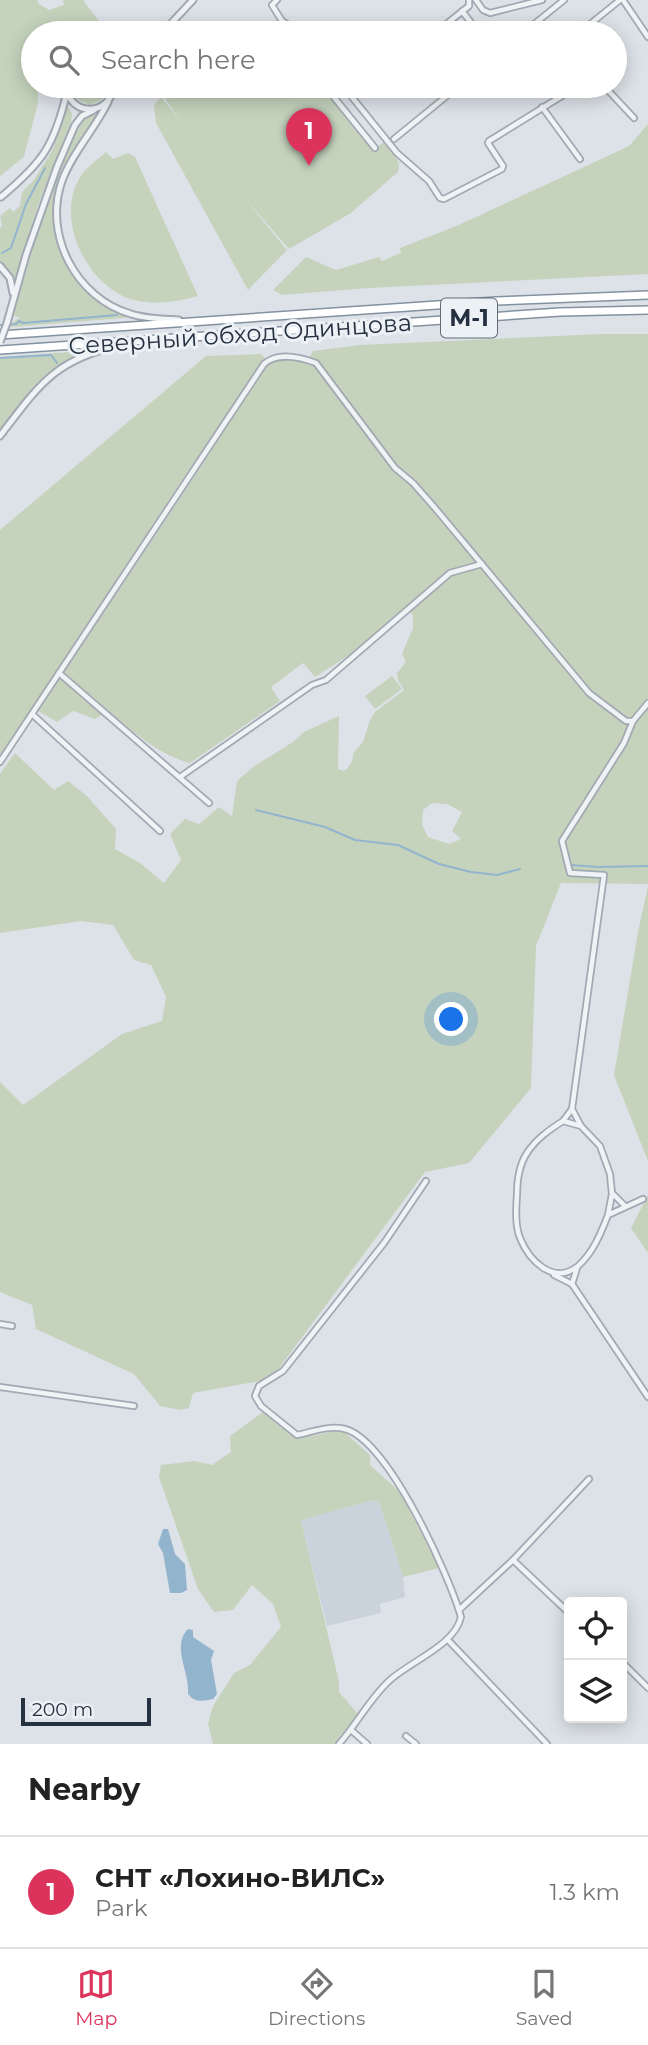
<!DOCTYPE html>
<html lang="en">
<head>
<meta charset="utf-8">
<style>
  :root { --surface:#fff; --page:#f2f2f2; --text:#222; --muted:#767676; --line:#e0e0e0; --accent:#dc335c }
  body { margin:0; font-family:Montserrat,sans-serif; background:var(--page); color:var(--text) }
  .controls { position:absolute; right:21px; bottom:21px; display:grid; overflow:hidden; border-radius:7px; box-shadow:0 4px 18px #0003 }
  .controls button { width:63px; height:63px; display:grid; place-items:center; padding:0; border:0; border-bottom:2px solid var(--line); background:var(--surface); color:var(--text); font:35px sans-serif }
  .scale { position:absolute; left:21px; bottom:18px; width:130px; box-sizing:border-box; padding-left:7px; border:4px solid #253140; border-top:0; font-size:19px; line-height:24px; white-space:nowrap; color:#253140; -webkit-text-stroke:5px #ecf1f6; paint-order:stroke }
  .you { position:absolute; left:452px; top:1020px; width:24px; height:24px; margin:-18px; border:5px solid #fff; border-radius:50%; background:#1a73e8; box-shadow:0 0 0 10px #1a73e833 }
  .badge { display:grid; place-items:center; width:46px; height:46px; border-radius:50%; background:var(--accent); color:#fff; font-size:23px; font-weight:700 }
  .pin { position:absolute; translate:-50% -58px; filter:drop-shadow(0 2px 4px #0008) }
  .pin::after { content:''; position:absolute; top:37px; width:24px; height:21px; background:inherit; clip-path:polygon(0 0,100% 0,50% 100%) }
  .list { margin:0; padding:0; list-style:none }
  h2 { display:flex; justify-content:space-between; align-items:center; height:91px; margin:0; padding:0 28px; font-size:30px }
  h2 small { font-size:23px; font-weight:400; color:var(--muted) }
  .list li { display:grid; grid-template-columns:46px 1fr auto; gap:21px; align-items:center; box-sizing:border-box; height:112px; padding:0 28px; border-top:2px solid var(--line) }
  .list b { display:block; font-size:26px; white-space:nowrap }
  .list p { margin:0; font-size:23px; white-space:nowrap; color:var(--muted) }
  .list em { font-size:23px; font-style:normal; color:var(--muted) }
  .icon { flex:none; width:38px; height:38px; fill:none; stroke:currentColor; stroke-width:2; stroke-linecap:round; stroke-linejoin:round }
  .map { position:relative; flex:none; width:648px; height:1744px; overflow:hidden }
  .search { position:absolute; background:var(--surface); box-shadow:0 4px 18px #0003; left:21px; right:21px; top:21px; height:77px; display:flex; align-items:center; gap:18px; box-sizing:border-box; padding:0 24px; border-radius:38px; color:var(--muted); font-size:26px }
  .sheet { height:203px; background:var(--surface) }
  nav { display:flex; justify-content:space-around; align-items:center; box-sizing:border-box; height:98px; border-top:2px solid var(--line); background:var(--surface); font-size:19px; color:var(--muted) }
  nav a { display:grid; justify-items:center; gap:4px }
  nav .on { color:var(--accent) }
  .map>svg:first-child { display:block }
  .built { fill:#cad2db }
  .green { fill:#c5d3bd; fill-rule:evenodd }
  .water { fill:#93b4cd }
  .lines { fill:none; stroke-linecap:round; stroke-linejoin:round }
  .stream { stroke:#93b4cd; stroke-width:2 }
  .minor-casing { stroke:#a2a9b2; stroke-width:8 }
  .tertiary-casing { stroke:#a2a9b2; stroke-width:9 }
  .trunk-casing { stroke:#8391a0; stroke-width:10 }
  .minor { stroke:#f0f3f6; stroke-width:4.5 }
  .tertiary { stroke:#f0f3f6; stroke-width:5 }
  .trunk { stroke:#fff; stroke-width:7 }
  .tertiary-bridge-casing { stroke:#a2a9b2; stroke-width:9; stroke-linecap:butt }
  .tertiary-bridge { stroke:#f0f3f6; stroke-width:5 }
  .labels { text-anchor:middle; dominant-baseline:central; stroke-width:6; stroke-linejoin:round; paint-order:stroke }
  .shield { fill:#ecf1f6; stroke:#616b77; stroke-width:2 }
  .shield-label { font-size:23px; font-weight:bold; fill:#253140 }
  .street-label { font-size:24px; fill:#253140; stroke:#ecf1f6 }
</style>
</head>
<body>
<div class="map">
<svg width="648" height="1744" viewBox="0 0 648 1744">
  <rect width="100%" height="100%" fill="#dde2e8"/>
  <!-- built -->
  <polygon class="built" points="374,1500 380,1504 403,1577 405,1597 380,1604 381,1613 327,1626 301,1520"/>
  <!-- green -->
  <g class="green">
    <polygon points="0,0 37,0 39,4 49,10 64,5 63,0 83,0 108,33 33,33 33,86 38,86 38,103 24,157 0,176"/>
    <polygon points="71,86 109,86 103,99 90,105 76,99"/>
    <path d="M180 86H328L377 147 384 142C391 151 403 161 398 172L351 213 289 249 242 195 287 250 248 290 156 123 154 105 161 97 180 120 165 99Z"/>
    <polygon points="65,105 67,105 72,114 71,123 38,205 14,283 11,274 0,262 0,228 2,226 0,216 10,208 13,212 20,206 22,192 34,180 53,149"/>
    <path d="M94 115 97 118C82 140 65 163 57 189 40 245 80 305 136 317L11 327 12 323 20 317 13 316 46 203 60 168 80 122 86 117Z"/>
    <polygon points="648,124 648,274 369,288 282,295 273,290 306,257 336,270 379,257 382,261 401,253 400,248 461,224 629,146"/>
    <path d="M106 152 113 159 128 153 135 157 198 296C175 303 141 307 119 294 81 273 55 213 82 174 88 166 98 159 106 152Z"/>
    <path d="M600 334H648V884L561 883 536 946 531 1088 469 1163 425 1172 271 1379 193 1393 189 1408 181 1410 160 1406 134 1374 36 1329 32 1305 0 1292V1082L23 1105 122 1034 162 1021 166 997 151 965 134 960 113 925 81 921 0 933V774L15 753 54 790 68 781 87 796 116 829 115 849 140 863 164 883 181 860 170 834 185 819 199 824 219 807 232 816 237 781 253 767 293 742 304 732 339 716 338 769 343 771 347 769 352 761 354 752 363 742 370 720 375 712 404 690 398 680 397 673 406 662 402 654 413 628V615L406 609 354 652 315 677 303 663 271 687 280 701 190 763C157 754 134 732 108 711L95 719 73 711 57 722 38 711 208 456 260 371 190 468 0 758V530L206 356 261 354 268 361 300 358 306 364 313 351 360 345ZM432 803 447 804 462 812 452 831 461 839 449 844 428 837 422 824 423 810Z"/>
    <path d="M84 351C46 369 25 400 0 432V357Z"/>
    <polygon points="392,676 402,689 375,709 365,696"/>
    <polygon points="648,886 648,1161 614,1075 638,932"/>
    <polygon points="648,1195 648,1253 631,1228"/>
    <polygon points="263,1412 298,1439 330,1432 344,1432 370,1455 370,1465 400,1492 439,1568 403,1577 380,1504 374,1500 301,1520 339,1682 339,1692 358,1714 334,1744 213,1744 208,1724 213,1706 234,1673 250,1665 281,1627 273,1604 252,1585 233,1610 214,1612 198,1589 159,1477 161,1465 195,1461 212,1465 231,1452 230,1436"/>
  </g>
  <!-- water -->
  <g class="water">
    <polygon points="163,1529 168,1529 175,1554 185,1564 187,1590 181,1593 170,1593 163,1553 158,1544"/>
    <path d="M188 1629 193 1630V1637L214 1651 211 1660 217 1694 213 1699C202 1701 195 1703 188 1694 190 1672 171 1646 188 1629Z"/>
  </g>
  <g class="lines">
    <!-- stream -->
    <g class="stream">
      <polyline points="2,253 11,248 26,204 45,168"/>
      <polyline points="0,325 16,324 19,321 23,323 117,315"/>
      <polyline points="0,358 51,355 57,363"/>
      <polyline points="256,810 325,827 355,840 398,845 439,864 471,872 497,875 520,869"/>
      <polyline points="571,865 598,867 648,866"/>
    </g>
    <!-- minor casing -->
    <g class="minor-casing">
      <g id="minor">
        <polyline points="277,0 272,5 282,21 285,33"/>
        <polyline points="476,0 483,10 490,13 542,0"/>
        <polyline points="623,0 648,37"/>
        <polyline points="462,11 479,33"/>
        <polyline points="282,21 301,33"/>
        <polyline points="435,33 469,6 469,0"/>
        <polyline points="523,33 564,0"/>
        <polyline points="579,33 620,0"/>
        <polyline points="325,86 375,148"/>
        <polyline points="343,86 397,153 429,181 440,198 444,199 502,169 503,166 488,143 489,141 578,86"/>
        <polyline points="604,86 634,118"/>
        <polyline points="359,94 370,86"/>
        <polyline points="542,107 580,159"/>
        <polyline points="394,139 459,86"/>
        <polyline points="59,673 209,803"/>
        <polyline points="32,714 160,831"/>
        <path d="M0 762 264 364C277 352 300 357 316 363L395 468 413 483 435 508 589 693 626 721H633"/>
        <polyline points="180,777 312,685 326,680 450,573 482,564"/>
        <polyline points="572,1109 581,1126"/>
        <polyline points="563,1121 572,1109 604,875 570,873 562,841 624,743 633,721 648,703"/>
        <polyline points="613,1194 625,1206"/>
        <path d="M608 1215 612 1194 610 1174 600 1146 581 1126 563 1121C549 1130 536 1139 527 1153 519 1165 517 1181 517 1195 516 1209 515 1225 520 1238 529 1260 553 1286 578 1266 593 1253 601 1233 608 1215L643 1199"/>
        <polyline points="554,1275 572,1284 648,1397"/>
        <polyline points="572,1284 577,1268"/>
        <polyline points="0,1324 12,1326"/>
        <polyline points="0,1387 134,1406"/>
        <polyline points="513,1560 569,1613"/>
        <polyline points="459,1610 513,1560 589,1479"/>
        <polyline points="448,1640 547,1744"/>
        <polyline points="622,1662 648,1688"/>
        <polyline points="351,1730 367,1744"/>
        <polyline points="406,1736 416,1744"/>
        <path d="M339 1744C357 1724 370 1698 390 1680 411 1661 455 1645 461 1617 449 1575 388 1440 345 1429 329 1425 312 1432 297 1435L261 1406 255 1396 259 1386 283 1371 384 1243 426 1181"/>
      </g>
    </g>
    <!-- tertiary casing -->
    <g class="tertiary-casing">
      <g id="tertiary">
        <polyline points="162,33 193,0"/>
        <path d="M66 86C69 117 110 117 114 86"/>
        <path d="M108 102C95 129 72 153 62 181 43 235 76 298 131 314 146 319 163 319 179 320"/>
        <path d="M1 197C43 162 54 146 67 92"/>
        <polyline points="0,266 10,278 13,293"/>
        <polyline points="7,323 26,255 57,167 75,125 82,116 94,110"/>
        <path d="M0 436C39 385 55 359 121 345"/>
      </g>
    </g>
    <!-- trunk casing -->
    <g class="trunk-casing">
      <g id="trunk">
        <polyline points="0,335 496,301 648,295"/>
        <polyline points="0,350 560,312 648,310"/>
      </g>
    </g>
    <!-- minor -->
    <use href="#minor" class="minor"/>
    <!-- tertiary -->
    <use href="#tertiary" class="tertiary"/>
    <!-- trunk -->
    <use href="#trunk" class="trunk"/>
    <!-- tertiary-bridge casing -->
    <g class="tertiary-bridge-casing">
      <polyline id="tertiary-bridge" points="0,342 7,323"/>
    </g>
    <!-- tertiary-bridge -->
    <use href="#tertiary-bridge" class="tertiary-bridge"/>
  </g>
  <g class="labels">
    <!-- shield labels -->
    <rect class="shield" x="441" y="298.5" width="56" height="39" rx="5"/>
    <g class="shield-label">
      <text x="469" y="318">М-1</text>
    </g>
    <!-- street labels -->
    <g class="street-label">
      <text transform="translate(240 334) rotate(-4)">Северный обход Одинцова</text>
    </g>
  </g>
</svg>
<div class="controls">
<button><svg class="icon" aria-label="locate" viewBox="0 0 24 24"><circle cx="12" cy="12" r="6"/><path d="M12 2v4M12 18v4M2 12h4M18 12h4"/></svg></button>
<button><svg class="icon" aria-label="layers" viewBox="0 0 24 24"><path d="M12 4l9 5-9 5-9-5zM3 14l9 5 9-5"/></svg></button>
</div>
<div class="scale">200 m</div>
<div class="you"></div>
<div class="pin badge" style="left:309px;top:166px">1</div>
<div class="search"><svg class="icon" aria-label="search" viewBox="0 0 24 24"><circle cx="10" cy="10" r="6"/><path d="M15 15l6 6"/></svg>Search here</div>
</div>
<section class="sheet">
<h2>Nearby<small></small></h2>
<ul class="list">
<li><span class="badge">1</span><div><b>СНТ «Лохино-ВИЛС»</b><p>Park</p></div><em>1.3 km</em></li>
</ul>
</section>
<nav>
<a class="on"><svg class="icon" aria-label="map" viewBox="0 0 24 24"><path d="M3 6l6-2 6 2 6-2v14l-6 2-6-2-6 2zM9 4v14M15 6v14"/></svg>Map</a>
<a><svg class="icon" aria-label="directions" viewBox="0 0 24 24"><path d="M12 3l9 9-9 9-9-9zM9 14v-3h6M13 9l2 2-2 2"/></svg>Directions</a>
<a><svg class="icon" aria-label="saved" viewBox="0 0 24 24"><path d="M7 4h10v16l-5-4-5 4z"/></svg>Saved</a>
</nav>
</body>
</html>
